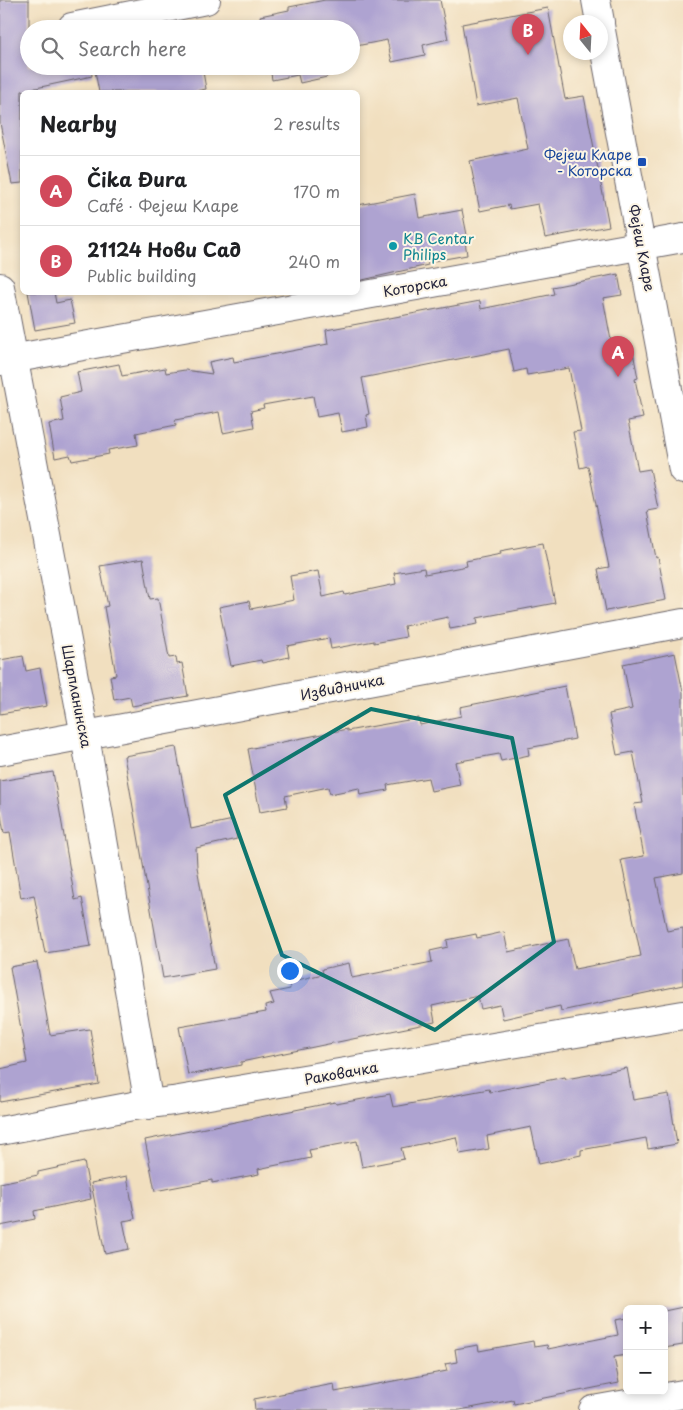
<!DOCTYPE html>
<html lang="en">
<head>
<meta charset="utf-8">
<style>
  :root { --surface:#fff; --page:#f2f2f2; --text:#202124; --muted:#757577; --line:#e0e0e0; --accent:#d1495b }
  body { margin:0; font-family:"Playpen Sans",sans-serif; background:var(--page); color:var(--text) }
  .controls { position:absolute; right:15px; bottom:15px; display:grid; overflow:hidden; border-radius:8px; box-shadow:0 2px 8px #0003 }
  .controls button { width:45px; height:45px; display:grid; place-items:center; padding:0; border:0; border-bottom:1px solid var(--line); background:var(--surface); color:var(--text); font:25px sans-serif }
  .compass { position:absolute; left:563px; top:15px; width:45px; height:45px; border-radius:50%; background:var(--surface); box-shadow:0 2px 8px #0003; rotate:342deg }
  .you { position:absolute; left:289px; top:970px; width:18px; height:18px; margin:-12px; border:4px solid #fff; border-radius:50%; background:#1a73e8; box-shadow:0 0 0 8px #1a73e833 }
  .badge { display:grid; place-items:center; width:32px; height:32px; border-radius:50%; background:var(--accent); color:#fff; font-size:16px; font-weight:700 }
  .pin { position:absolute; translate:-50% -41px; filter:drop-shadow(0 1px 2px #0008) }
  .pin::after { content:''; position:absolute; top:26px; width:18px; height:15px; background:inherit; clip-path:polygon(0 0,100% 0,50% 100%) }
  .list { margin:0; padding:0; list-style:none }
  h2 { display:flex; justify-content:space-between; align-items:center; height:65px; margin:0; padding:0 20px; font-size:21px }
  h2 small { font-size:16px; font-weight:400; color:var(--muted) }
  .list li { display:grid; grid-template-columns:32px 1fr auto; gap:15px; align-items:center; box-sizing:border-box; height:70px; padding:0 20px; border-top:1px solid var(--line) }
  .list b { display:block; font-size:19px; white-space:nowrap }
  .list p { margin:0; font-size:16px; white-space:nowrap; color:var(--muted) }
  .list em { font-size:16px; font-style:normal; color:var(--muted) }
  .icon { flex:none; width:28px; height:28px; fill:none; stroke:currentColor; stroke-width:2; stroke-linecap:round; stroke-linejoin:round }
  .map { position:relative; flex:none; width:683px; height:1410px; overflow:hidden }
  .search { position:absolute; background:var(--surface); box-shadow:0 2px 8px #0003; left:20px; top:20px; width:340px; height:55px; display:flex; align-items:center; gap:12px; box-sizing:border-box; padding:0 18px; border-radius:28px; color:var(--muted); font-size:19px }
  .panel { position:absolute; background:var(--surface); box-shadow:0 2px 8px #0003; left:20px; top:90px; width:340px; height:205px; border-radius:8px }
  .map>svg:first-child { display:block }
  .building { fill:#aea3d1 }
  .lines { fill:none; stroke-linecap:round; stroke-linejoin:round }
  .minor-casing { stroke:#6a6469; stroke-width:30 }
  .minor { stroke:#fff; stroke-width:28 }
  .marked { fill:none; stroke:#0f766e; stroke-width:4; stroke-linejoin:round }
  .transit-dot { fill:#1a4fb4; stroke:#fcf5e5; stroke-width:2 }
  .culture-dot { fill:#0f9aa8; stroke:#fcf5e5; stroke-width:2 }
  .labels { text-anchor:middle; dominant-baseline:central; stroke-width:4; stroke-linejoin:round; paint-order:stroke }
  .transit-label { font-size:14px; fill:#164399; stroke:#fcf5e5; text-anchor:end }
  .culture-label { font-size:14px; fill:#0d838f; stroke:#fcf5e5; text-anchor:start }
  .street-label { font-size:14px; fill:#22223b; stroke:#fcf5e5 }
</style>
</head>
<body>
<div class="map">
<svg width="683" height="1410" viewBox="0 0 683 1410">
  <rect width="100%" height="100%" fill="#fcf5e5"/>
  <filter id="ink" filterUnits="userSpaceOnUse"><feTurbulence type="fractalNoise" baseFrequency=".02" numOctaves="2"/><feDisplacementMap in="SourceGraphic" scale="10" xChannelSelector="R" yChannelSelector="G"/><feConvolveMatrix kernelMatrix="1 2 1 2 8 2 1 2 1" color-interpolation-filters="sRGB"/></filter>
  <filter id="wash" filterUnits="userSpaceOnUse"><feTurbulence type="fractalNoise" baseFrequency=".0096" numOctaves="4" result="noise"/><feDisplacementMap in="SourceGraphic" scale="20" xChannelSelector="R" yChannelSelector="G"/><feGaussianBlur stdDeviation="1.12" result="paint"/><feColorMatrix in="noise" values="0 0 0 0 0 0 0 0 0 0 0 0 0 0 0 0 0 1.4 0 .05"/><feComposite in="paint" operator="in"/></filter>
  <g filter="url(#wash)">
    <rect width="100%" height="100%" fill="#f1dfbf"/>
    <g id="blocks">
      <!-- building -->
      <g class="building">
        <polygon points="0,0 29,0 29,66 91,66 92,76 22,91 22,183 12,184 0,123"/>
        <polygon points="325,0 440,0 448,39 423,45 425,55 392,62 387,40 351,47 351,29 262,29 260,16 289,10 289,7"/>
        <polygon points="548,8 565,99 584,96 609,226 545,238 538,204 510,209 509,205 480,211 470,161 528,149 518,98 476,106 462,24"/>
        <polygon points="94,66 202,66 206,89 191,92 99,92"/>
        <polygon points="270,66 325,66 327,77 300,83 298,75 272,80"/>
        <polygon points="415,194 419,218 462,210 468,240 465,241 467,255 428,262 428,265 358,281 358,205"/>
        <polygon points="618,274 622,295 603,298 613,351 632,347 638,378 635,379 643,418 628,421 638,471 650,469 658,509 647,511 656,558 658,557 666,600 606,611 598,569 609,567 588,466 580,468 573,432 581,431 569,368 527,375 526,369 514,372 509,349 362,378 369,414 366,415 368,427 342,432 338,413 317,417 313,396 263,405 264,408 251,411 254,427 223,433 219,412 175,420 176,425 136,433 138,445 108,450 109,454 72,461 70,455 55,458 49,424 64,421 60,397 81,392 77,372 119,364 122,376 165,368 166,373 185,370 212,374 209,362 233,357 234,362 328,344 326,330 480,301 481,309 554,294 552,287"/>
        <polygon points="28,292 54,292 56,303 70,300 75,323 35,330"/>
        <polygon points="543,543 555,603 477,618 478,624 450,629 448,617 404,626 406,637 374,643 374,641 331,649 329,638 287,646 289,657 262,663 261,660 231,666 219,607 249,601 251,609 294,600 290,576 318,571 323,597 344,592 345,595 396,584 394,573 424,568 425,574 467,566 466,561 501,554 500,551"/>
        <polygon points="143,559 150,599 158,598 169,658 176,657 177,664 182,663 188,696 132,706 130,697 114,700 110,676 116,675 104,607 108,606 100,566"/>
        <polygon points="675,653 683,692 683,873 656,878 667,931 683,928 683,985 561,1011 560,1006 503,1019 500,1005 481,1009 478,996 432,1006 435,1022 241,1062 241,1065 188,1075 179,1027 266,1012 265,1006 274,1004 270,993 290,989 289,982 323,974 322,969 349,963 352,978 432,962 430,951 448,947 447,940 476,934 477,938 504,932 508,952 568,939 575,969 641,956 621,860 644,856 634,804 643,803 633,752 617,755 609,714 632,709 623,664"/>
        <polygon points="23,656 26,671 40,668 47,706 0,714 0,660"/>
        <polygon points="565,686 575,739 528,748 529,755 501,761 499,754 455,762 460,785 431,791 428,778 387,785 388,790 360,795 359,788 330,794 328,787 285,796 287,807 260,812 248,749 347,729 347,731 419,718 420,725 461,716 460,707"/>
        <polygon points="176,747 191,829 233,820 237,839 196,848 197,867 215,969 163,978 124,756"/>
        <polygon points="53,772 75,900 82,898 91,946 45,953 34,895 21,898 10,832 4,833 0,810 0,781"/>
        <polygon points="37,962 50,1035 90,1029 99,1084 0,1102 0,1069 27,1063 10,967"/>
        <polygon points="627,1068 633,1100 669,1094 677,1144 648,1149 646,1138 581,1150 581,1155 539,1164 531,1127 487,1136 489,1149 460,1154 456,1137 401,1148 404,1159 362,1167 357,1141 309,1150 311,1158 258,1169 259,1174 212,1183 212,1180 155,1191 145,1140 335,1102 336,1104 390,1094 393,1107 489,1089 490,1092 565,1077 566,1079"/>
        <polygon points="84,1162 91,1199 34,1211 35,1219 0,1226 0,1183 38,1175 38,1172"/>
        <polygon points="127,1176 135,1219 123,1221 129,1249 105,1254 91,1183"/>
        <polygon points="683,1307 683,1345 664,1348 664,1311"/>
        <polygon points="627,1318 627,1355 614,1357 619,1383 514,1404 513,1400 460,1410 255,1410 254,1399 334,1384 335,1392 447,1371 445,1364 457,1362 455,1349 478,1345 479,1351 533,1341 534,1347 547,1345 548,1349 618,1335 615,1320"/>
      </g>
    </g>
  </g>
  <g filter="url(#ink)">
    <use href="#blocks" fill-opacity="0" stroke="#6a6469" stroke-width="1"/>
    <g class="lines">
      <!-- minor casing -->
      <g class="minor-casing">
        <g id="minor">
          <polyline points="596,0 600,22"/>
          <polyline points="600,25 683,470"/>
          <polyline points="72,27 206,0"/>
          <polyline points="0,287 85,736 149,1105"/>
          <polyline points="0,361 683,238"/>
          <polyline points="0,751 683,623"/>
          <polyline points="0,1131 133,1106 173,1101 683,1015"/>
          <polyline points="593,1410 683,1394"/>
        </g>
      </g>
      <!-- minor -->
      <use href="#minor" class="minor"/>
    </g>
  </g>
  <!-- marked area -->
  <path class="marked" d="M371 709 512 738 554 942 435 1030 282 955 225 795Z"/>
  <!-- markers -->
  <rect class="transit-dot" x="637" y="157" width="10" height="10" rx="2.5"/>
  <circle class="culture-dot" cx="393" cy="246" r="5"/>
  <g class="labels">
    <!-- transit labels -->
    <g class="transit-label">
      <text x="632" y="154">Фејеш Кларе<tspan x="632" dy="16">- Которска</tspan></text>
    </g>
    <!-- culture labels -->
    <g class="culture-label">
      <text x="403" y="238">KB Centar<tspan x="403" dy="16">Philips</tspan></text>
    </g>
    <!-- street labels -->
    <g class="street-label">
      <text transform="translate(642 248) rotate(79)">Фејеш Кларе</text>
      <text transform="translate(415 286) rotate(-10)">Которска</text>
      <text transform="translate(342 687) rotate(-11)">Извидничка</text>
      <text transform="translate(77 696) rotate(79)">Шарпланинска</text>
      <text transform="translate(341 1073) rotate(-10)">Раковачка</text>
    </g>
  </g>
</svg>
<div class="controls">
<button>+</button>
<button>−</button>
</div>
<svg class="compass" viewBox="-18 -18 36 36"><path d="M0-13l5 13h-10z" fill="#e53935"/><path d="M0 13l5-13h-10z" fill="#757577"/></svg>
<div class="you"></div>
<div class="pin badge" style="left:618px;top:377px">A</div>
<div class="pin badge" style="left:528px;top:55px">B</div>
<div class="search"><svg class="icon" aria-label="search" viewBox="0 0 24 24"><circle cx="10" cy="10" r="6"/><path d="M15 15l6 6"/></svg>Search here</div>
<section class="panel">
<h2>Nearby<small>2 results</small></h2>
<ul class="list">
<li><span class="badge">A</span><div><b>Čika Đura</b><p>Café · Фејеш Кларе</p></div><em>170 m</em></li>
<li><span class="badge">B</span><div><b>21124 Нови Сад</b><p>Public building</p></div><em>240 m</em></li>
</ul>
</section>
</div>
</body>
</html>
